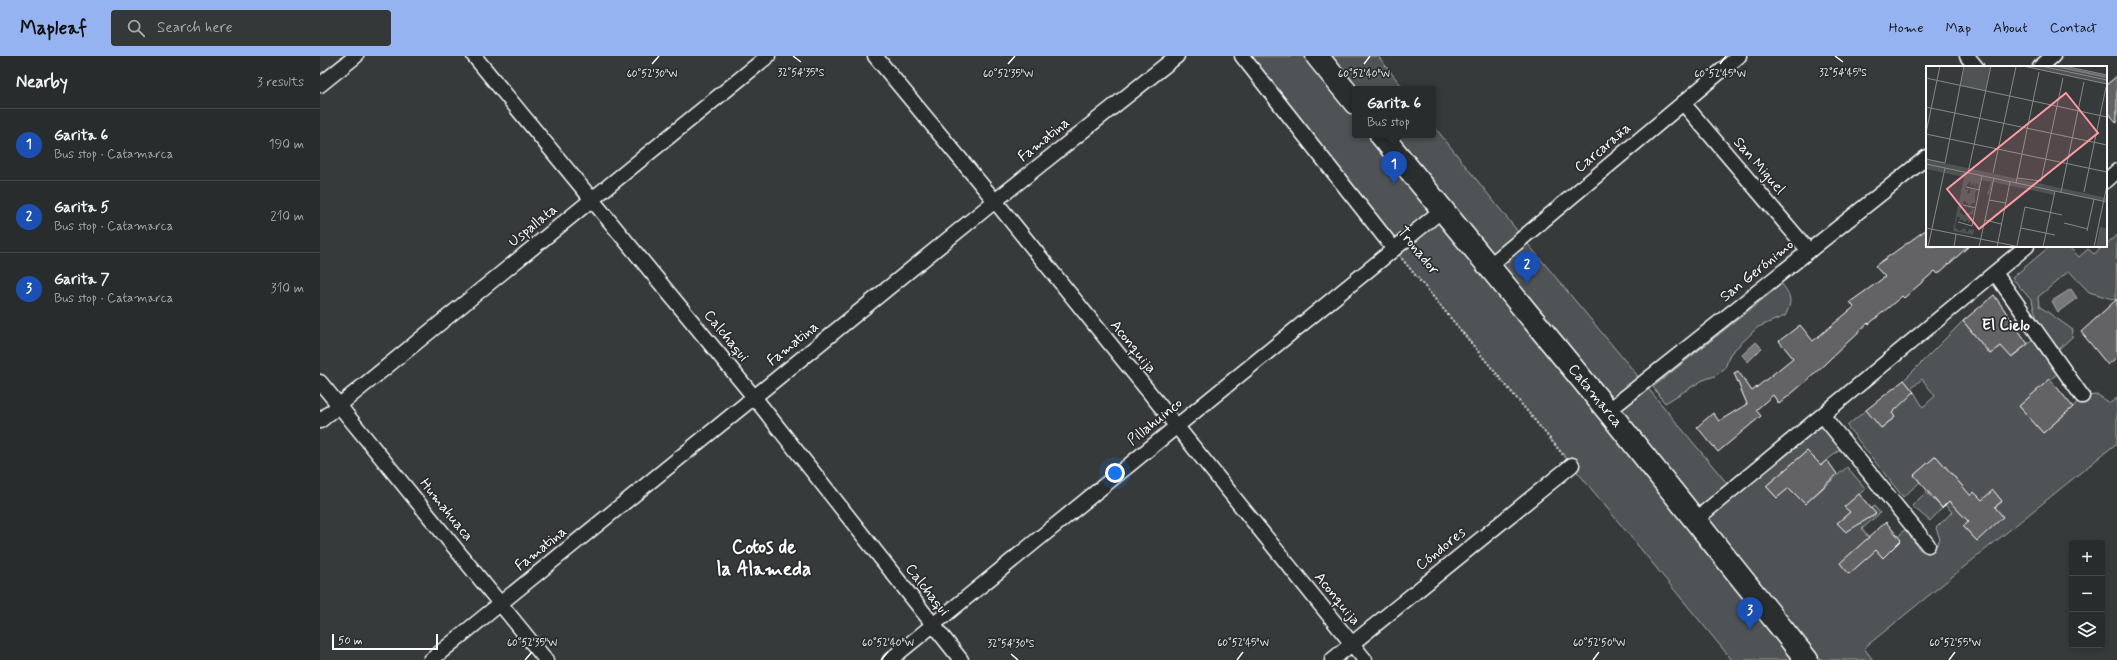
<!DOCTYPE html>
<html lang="en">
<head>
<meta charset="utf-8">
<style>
  :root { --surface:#292c2c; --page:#353838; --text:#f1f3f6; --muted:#a5a7a9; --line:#454848; --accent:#95b2f1 }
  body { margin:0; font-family:Mynerve,sans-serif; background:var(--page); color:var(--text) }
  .controls { position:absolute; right:12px; bottom:12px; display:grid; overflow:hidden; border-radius:4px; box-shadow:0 2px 6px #0003 }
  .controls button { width:36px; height:36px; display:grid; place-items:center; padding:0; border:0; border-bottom:1px solid var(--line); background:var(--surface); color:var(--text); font:20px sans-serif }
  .scale { position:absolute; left:12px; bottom:10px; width:106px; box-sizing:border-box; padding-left:4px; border:2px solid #fff; border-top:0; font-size:11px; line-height:14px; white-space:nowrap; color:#fff; -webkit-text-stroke:3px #2a2d2e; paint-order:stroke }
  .you { position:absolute; left:795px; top:417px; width:14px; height:14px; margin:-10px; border:3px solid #fff; border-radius:50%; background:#1a73e8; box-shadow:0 0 0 6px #1a73e833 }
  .badge { display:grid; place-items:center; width:26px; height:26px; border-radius:50%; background:var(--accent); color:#fff; font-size:13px; font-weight:700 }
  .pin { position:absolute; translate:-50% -33px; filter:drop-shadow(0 1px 2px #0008) }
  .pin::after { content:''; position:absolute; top:21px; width:14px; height:12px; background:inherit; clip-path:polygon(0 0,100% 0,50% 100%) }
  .popup { position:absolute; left:1032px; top:30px; width:84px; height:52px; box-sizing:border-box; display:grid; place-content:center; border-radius:4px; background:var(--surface); filter:drop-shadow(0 1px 3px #0005); font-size:13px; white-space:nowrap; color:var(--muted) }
  .popup b { font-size:15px; color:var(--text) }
  .popup::after { content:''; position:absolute; left:50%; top:100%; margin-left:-8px; border:8px solid transparent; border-top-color:var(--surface) }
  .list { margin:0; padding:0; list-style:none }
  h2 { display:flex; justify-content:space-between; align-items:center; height:52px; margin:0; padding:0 16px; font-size:17px }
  h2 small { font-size:13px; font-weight:400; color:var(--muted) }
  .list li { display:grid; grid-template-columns:26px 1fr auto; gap:12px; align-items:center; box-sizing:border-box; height:72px; padding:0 16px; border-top:1px solid var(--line) }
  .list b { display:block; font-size:15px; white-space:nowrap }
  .list p { margin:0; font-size:13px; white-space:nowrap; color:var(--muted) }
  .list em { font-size:13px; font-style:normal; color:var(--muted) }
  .icon { flex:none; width:22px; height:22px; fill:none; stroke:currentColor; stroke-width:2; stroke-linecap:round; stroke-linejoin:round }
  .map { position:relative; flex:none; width:1797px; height:604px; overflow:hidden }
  header { display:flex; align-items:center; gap:24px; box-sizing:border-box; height:56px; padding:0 20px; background:var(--accent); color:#111 }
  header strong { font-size:19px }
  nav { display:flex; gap:22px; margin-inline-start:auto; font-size:14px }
  .search { width:280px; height:36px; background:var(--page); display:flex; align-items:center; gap:10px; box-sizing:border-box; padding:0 14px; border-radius:4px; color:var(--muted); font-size:15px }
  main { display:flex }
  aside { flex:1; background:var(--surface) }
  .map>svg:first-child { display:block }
  .green { fill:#505354; stroke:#a8a9aa; fill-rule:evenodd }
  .water { fill:#767879; stroke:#adaeaf }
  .building { fill:#636465; stroke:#fff }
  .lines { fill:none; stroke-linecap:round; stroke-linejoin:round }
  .minor-casing { stroke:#fff; stroke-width:17 }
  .primary-casing { stroke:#fff; stroke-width:25 }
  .path { stroke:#fff; stroke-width:2.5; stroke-dasharray:1 3; stroke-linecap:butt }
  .minor { stroke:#2a2d2e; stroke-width:14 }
  .primary { stroke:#2a2d2e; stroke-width:22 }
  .ticks { fill:none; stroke:#fff; stroke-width:1.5 }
  .labels { text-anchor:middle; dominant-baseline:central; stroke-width:3.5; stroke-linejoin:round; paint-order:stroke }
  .street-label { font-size:15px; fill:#fff; stroke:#2a2d2e }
  .neighbourhood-label { font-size:16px; font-weight:bold; fill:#fff; stroke:#2a2d2e }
  .district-label { font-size:19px; font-weight:bold; fill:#fff; stroke:#2a2d2e }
  .inset-river { fill:none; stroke:#767879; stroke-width:2 }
  .inset-road { fill:none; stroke:#878989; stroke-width:1 }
  .view { fill:#ff9aa2; fill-opacity:0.15; stroke:#ff9aa2; stroke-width:2 }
  .inset-edge { fill:none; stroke:#fff; stroke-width:2 }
  .ticks-label { font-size:10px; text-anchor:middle; fill:#fff; stroke:#2a2d2e; stroke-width:3.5; stroke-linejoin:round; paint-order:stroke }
</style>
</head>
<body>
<header>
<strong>Mapleaf</strong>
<div class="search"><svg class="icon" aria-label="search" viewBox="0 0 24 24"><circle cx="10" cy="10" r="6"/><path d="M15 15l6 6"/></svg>Search here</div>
<nav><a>Home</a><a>Map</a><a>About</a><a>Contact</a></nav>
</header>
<main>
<aside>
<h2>Nearby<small>3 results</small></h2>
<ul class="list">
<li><span class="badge" style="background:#1a4fb4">1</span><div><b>Garita 6</b><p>Bus stop · Catamarca</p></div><em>190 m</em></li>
<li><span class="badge" style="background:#1a4fb4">2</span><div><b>Garita 5</b><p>Bus stop · Catamarca</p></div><em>210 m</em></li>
<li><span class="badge" style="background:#1a4fb4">3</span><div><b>Garita 7</b><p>Bus stop · Catamarca</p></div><em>310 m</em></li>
</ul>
</aside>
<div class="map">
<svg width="1797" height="604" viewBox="0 0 1797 604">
  <rect width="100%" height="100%" fill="#373a3b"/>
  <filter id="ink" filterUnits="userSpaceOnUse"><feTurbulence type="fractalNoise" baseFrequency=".025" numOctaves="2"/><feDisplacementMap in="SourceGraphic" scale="8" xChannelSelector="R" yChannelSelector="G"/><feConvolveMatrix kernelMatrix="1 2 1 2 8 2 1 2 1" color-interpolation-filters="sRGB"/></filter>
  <g filter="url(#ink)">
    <!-- green -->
    <g class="green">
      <path d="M922 0H1058L1084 33H1035V79H1113V69L1203 182 1416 438 1492 376 1503 370 1521 393 1501 409 1487 395 1446 430 1457 442 1484 418 1489 426 1476 439 1485 448 1527 411 1546 433 1539 438 1530 456 1518 467 1533 471 1554 450 1560 457 1542 473 1563 502 1581 484 1578 481 1585 473 1600 494 1613 495 1620 483 1616 472 1632 456 1625 449 1644 432 1616 400 1594 419 1600 426 1583 441 1527 370 1546 354 1562 372 1575 361 1560 343 1566 339 1577 351 1594 336 1603 351 1615 340 1602 323 1591 333 1584 324 1643 265 1670 298 1681 290 1692 301 1714 283 1738 317 1699 350 1723 377 1753 351 1762 340 1778 339 1790 347 1797 342V387L1544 592 1553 604H1412L1074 193ZM1673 435 1682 446 1675 451 1657 485 1643 470 1649 466 1636 452 1654 436 1662 444Z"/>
      <polygon points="1797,179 1796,244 1769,236 1749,215 1718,241 1719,250 1753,274 1752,281 1739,293 1718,267 1712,245 1692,222 1730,190 1748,190 1759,201 1768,193 1774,198"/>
      <path d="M1462 228C1472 241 1472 246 1465 260L1438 271 1410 298 1405 312 1395 320 1383 324 1345 347 1333 331Z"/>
      <polygon points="1606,436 1622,452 1610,465 1592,450"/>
    </g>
    <!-- water -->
    <g class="water">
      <polygon points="1751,233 1757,242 1738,256 1732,245"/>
      <polygon points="1436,286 1442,292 1428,306 1422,299"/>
    </g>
    <!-- building -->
    <g class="building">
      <polygon points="1797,20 1797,67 1786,54 1786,29"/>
      <polygon points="1607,173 1607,190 1649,190 1618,218 1615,215 1584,242 1582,240 1549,268 1548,267 1490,322 1459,348 1453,339 1436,354 1441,360 1398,396 1377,371 1393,357 1399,365 1427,348 1414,317 1418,315 1432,335 1473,302 1459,285 1480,269 1493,285 1534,251 1530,246 1565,221 1555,210"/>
      <polygon points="1674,239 1708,288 1691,301 1681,290 1670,298 1643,265"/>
      <polygon points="1797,243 1797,301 1788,309 1761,276"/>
      <polygon points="1730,323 1753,351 1723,377 1699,350"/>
      <polygon points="1584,324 1594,336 1572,357 1575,361 1561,372 1546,354"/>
      <polygon points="1487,395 1501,409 1507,404 1517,418 1485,448 1469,432 1457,442 1446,430"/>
      <polygon points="1616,400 1651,440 1654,436 1662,444 1673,434 1682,445 1675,451 1683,461 1657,485 1643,470 1649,466 1629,445 1622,452 1594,419"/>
      <polygon points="1539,438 1556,458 1526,476 1517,467 1530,456 1524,451"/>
      <polygon points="1566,466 1581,484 1563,502 1556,494 1529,518 1520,507"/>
    </g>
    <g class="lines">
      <!-- minor casing -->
      <g class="minor-casing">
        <g id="minor">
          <polyline points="154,0 434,341 641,604"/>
          <polyline points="555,0 675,145 1045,604"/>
          <polyline points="922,0 1074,193"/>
          <polyline points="1647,0 1656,11"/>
          <polyline points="1720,11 1733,0"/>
          <polyline points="0,29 36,0"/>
          <polyline points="1363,47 1489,195"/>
          <polyline points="1786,125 1797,115"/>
          <polyline points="1168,211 1419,0"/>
          <polyline points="1675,217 1762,340"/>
          <polyline points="0,326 226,604"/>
          <polyline points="1288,355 1607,101"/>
          <polyline points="1503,360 1608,489"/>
          <polyline points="0,365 448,0"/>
          <polyline points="1374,465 1707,190"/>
          <polyline points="111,604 675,145 857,0"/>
          <polyline points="570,604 1122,154"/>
          <polyline points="1012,604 1252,409"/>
        </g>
      </g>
      <!-- primary casing -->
      <g class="primary-casing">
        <g id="primary">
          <polyline points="997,0 1035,47"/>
          <polyline points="1061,79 1288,355 1487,604"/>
        </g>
      </g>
      <!-- path -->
      <polyline class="path" points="1082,203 1244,400"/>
      <!-- minor -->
      <use href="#minor" class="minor"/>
      <!-- primary -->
      <use href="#primary" class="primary"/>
    </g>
  </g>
  <!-- ticks -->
  <path class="ticks" d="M473 0 481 6M1515 0 1523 6M332 8 339 0M688 8 695 0M1044 8 1050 0M1400 8 1406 0M691 598 698 604M205 604 212 596M561 604 568 596M917 604 923 596M1273 604 1279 596M1629 604 1635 596"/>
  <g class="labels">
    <!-- street labels -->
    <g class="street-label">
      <text transform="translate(724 84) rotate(-39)">Famatina</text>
      <text transform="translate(1283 92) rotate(-40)">Carcaraña</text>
      <text transform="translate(1439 110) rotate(49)">San Miguel</text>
      <text transform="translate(213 170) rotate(-39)">Uspallata</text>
      <text transform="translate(1098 195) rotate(51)">Tronador</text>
      <text transform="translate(1437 215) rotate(-39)">San Gerónimo</text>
      <text transform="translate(406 280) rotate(51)">Calchaqui</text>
      <text transform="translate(473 288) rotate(-39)">Famatina</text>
      <text transform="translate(813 291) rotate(51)">Aconquija</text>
      <text transform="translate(1275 340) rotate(51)">Catamarca</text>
      <text transform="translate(835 366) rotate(-39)">Pillahuinco</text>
      <text transform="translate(126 454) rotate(51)">Humahuaca</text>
      <text transform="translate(221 493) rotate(-39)">Famatina</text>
      <text transform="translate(1121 493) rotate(-39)">Cóndores</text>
      <text transform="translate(607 534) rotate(52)">Calchaqui</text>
      <text transform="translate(1017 543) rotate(51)">Aconquija</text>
    </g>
    <!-- neighbourhood labels -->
    <g class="neighbourhood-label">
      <text x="1686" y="269">El Cielo</text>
    </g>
    <!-- district labels -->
    <g class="district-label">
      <text x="444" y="491">Cotos de<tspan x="444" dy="22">la Alameda</tspan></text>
    </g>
  </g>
  <!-- overview -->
  <g transform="translate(1606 10)">
    <rect width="181" height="181" fill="#373a3b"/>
    <path d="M38 0H65L59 25 34 20ZM97 0H138L181 9V18ZM0 93 181 132V136L129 125 128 129 67 116 63 130 61 128 65 116 55 114 53 123 51 122 53 116 52 119 50 117 49 122 47 117 45 120 44 115 39 122 40 124 43 122 41 127H44V123L51 124 49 127V137H46L44 140 38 134 34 146 38 149 45 146 46 143 41 141 48 143 47 148 44 149 45 155 42 157V154L38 156 36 153 33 155 34 151H31L29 161 33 165 39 162 41 167 43 163 48 164 47 169 27 165 38 111 0 103ZM174 161 181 163V181H170Z" fill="#505354"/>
    <path class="inset-river" d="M130 0 157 6M157 6 181 11"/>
    <path class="inset-road" d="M97 0 181 18M115 0 181 14M138 0 181 9M0 12 181 51M0 41 181 79M0 67 14 0M0 68 181 106M0 93 19 97 38 0M0 98 181 136M42 107 65 0M67 107 90 1M91 112 115 115 137 12M90 117 113 6M40 121 54 124M135 126 158 16M158 126 180 21M63 134 80 137M37 139 50 142M59 154 75 158M32 156 46 160 56 110M138 157 162 163M0 162 94 181M95 162 129 169M161 165 168 133M91 180 99 141 136 149M2 181 19 102M28 181 30 168M53 181 68 112M71 181 84 116M117 181 129 125M168 181 181 119"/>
    <path class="view" d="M140 27 172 67 53 163 21 123Z"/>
    <rect width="181" height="181" class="inset-edge"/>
  </g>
  <g class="ticks-label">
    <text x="481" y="20">32°54'35"S</text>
    <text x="1523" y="20">32°54'45"S</text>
    <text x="332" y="21">60°52'30"W</text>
    <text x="688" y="21">60°52'35"W</text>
    <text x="1044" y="21">60°52'40"W</text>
    <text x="1400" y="21">60°52'45"W</text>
    <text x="212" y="590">60°52'35"W</text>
    <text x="568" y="590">60°52'40"W</text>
    <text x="923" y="590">60°52'45"W</text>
    <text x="1279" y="590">60°52'50"W</text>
    <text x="1635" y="590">60°52'55"W</text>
    <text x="691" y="591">32°54'30"S</text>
  </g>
</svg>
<div class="controls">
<button>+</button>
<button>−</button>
<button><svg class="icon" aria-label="layers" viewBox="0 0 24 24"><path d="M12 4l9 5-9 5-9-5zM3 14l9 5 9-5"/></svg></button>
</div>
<div class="scale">50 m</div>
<div class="you"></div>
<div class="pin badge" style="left:1074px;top:128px;background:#1a4fb4">1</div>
<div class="popup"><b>Garita 6</b>Bus stop</div>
<div class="pin badge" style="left:1207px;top:228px;background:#1a4fb4">2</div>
<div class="pin badge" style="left:1430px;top:574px;background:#1a4fb4">3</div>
</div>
</main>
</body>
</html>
